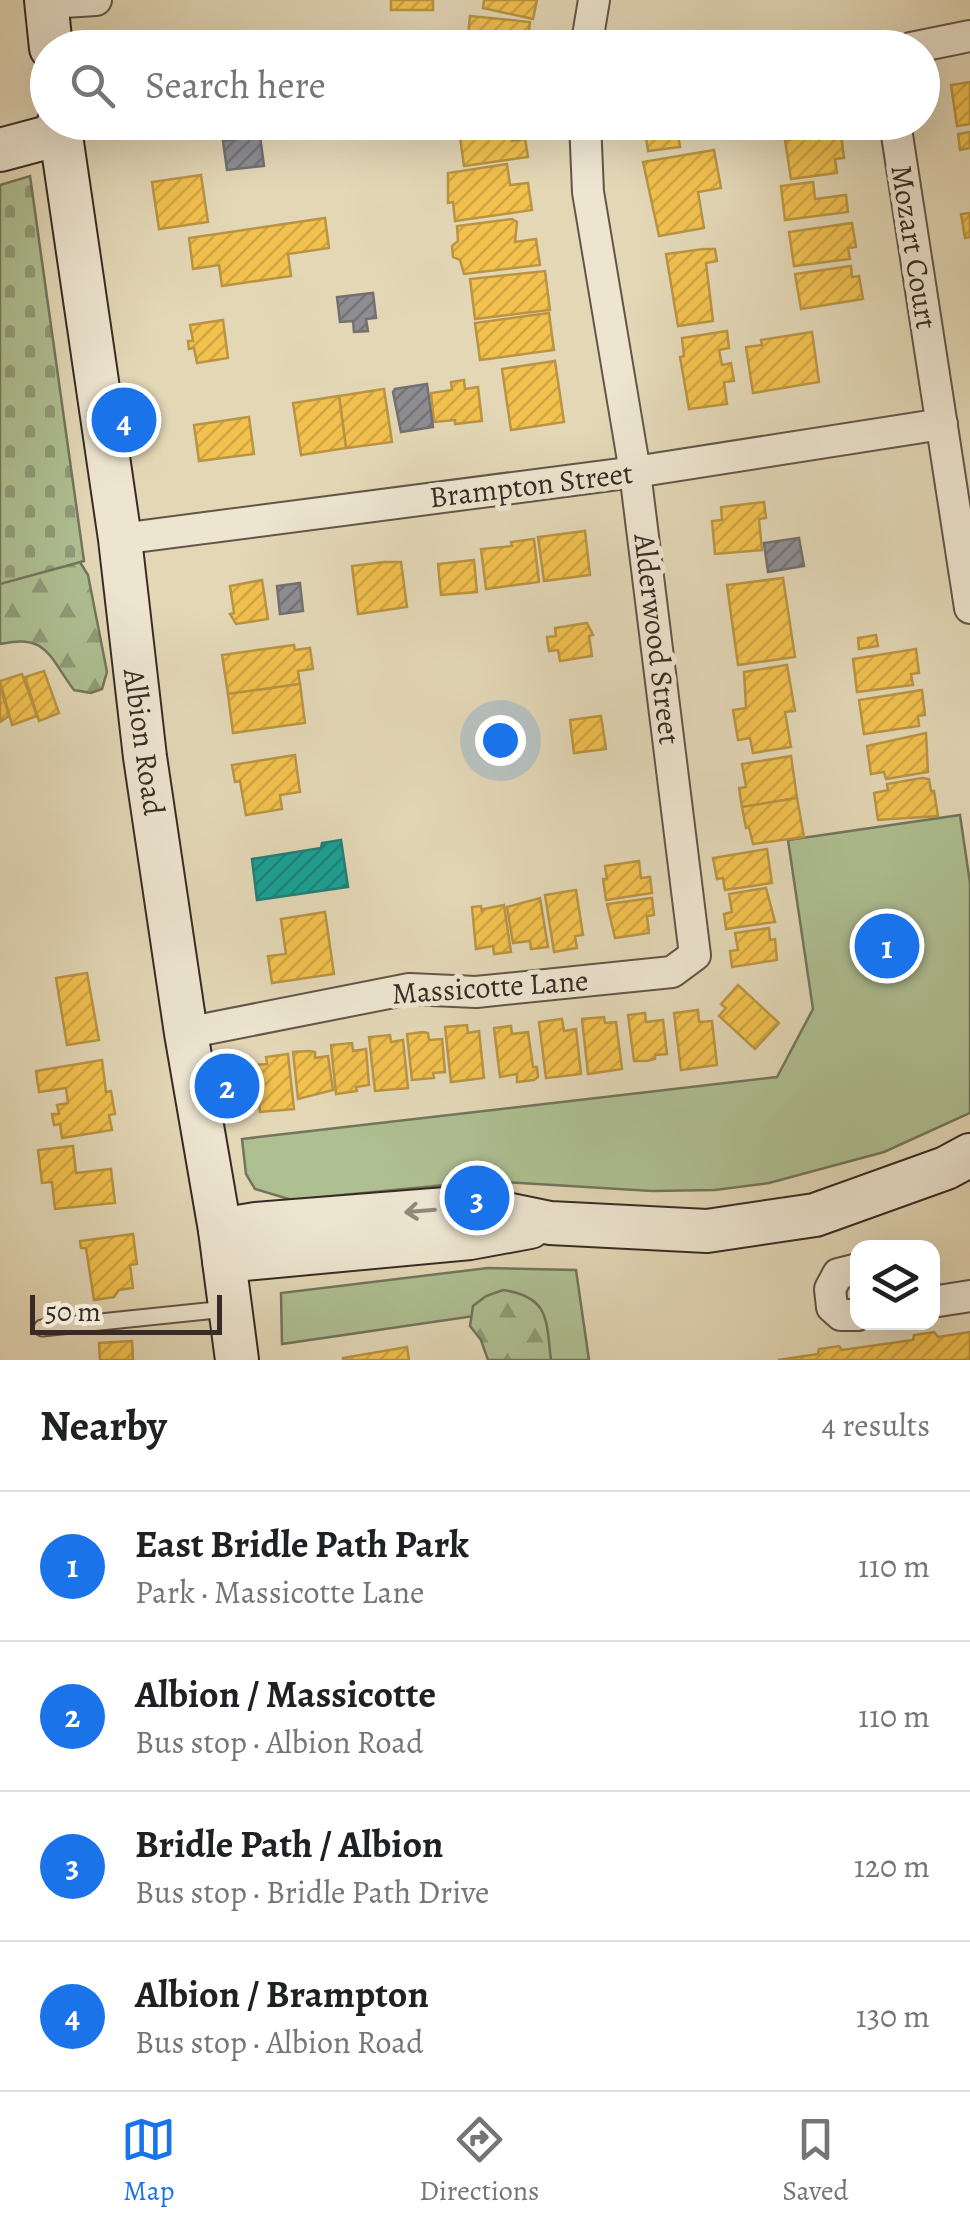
<!DOCTYPE html>
<html lang="en">
<head>
<meta charset="utf-8">
<style>
  :root { --surface:#fff; --page:#f6f6f6; --text:#202124; --muted:#757577; --line:#e0e0e0; --accent:#1a73e8 }
  body { margin:0; font-family:Alegreya,serif; background:var(--page); color:var(--text) }
  .controls { position:absolute; right:30px; bottom:30px; display:grid; overflow:hidden; border-radius:20px; box-shadow:0 10px 40px #0002 }
  .controls button { width:90px; height:90px; display:grid; place-items:center; padding:0; border:0; border-bottom:2px solid var(--line); background:var(--surface); color:var(--text); font:50px sans-serif }
  .scale { position:absolute; left:30px; bottom:25px; width:192px; box-sizing:border-box; padding-left:10px; border:5px solid #382b25; border-top:0; font-size:28px; line-height:35px; white-space:nowrap; color:#382b25; -webkit-text-stroke:8px #ede5d0; paint-order:stroke }
  .you { position:absolute; left:500px; top:740px; width:35px; height:35px; margin:-25px; border:8px solid #fff; border-radius:50%; background:#1a73e8; box-shadow:0 0 0 15px #1a73e833 }
  .badge { display:grid; place-items:center; width:65px; height:65px; border-radius:50%; background:var(--accent); color:#fff; font-size:32px; font-weight:700 }
  .pin { position:absolute; translate:-50% -50%; border:5px solid #fff; box-shadow:0 2px 10px #0006 }
  .list { margin:0; padding:0; list-style:none }
  h2 { display:flex; justify-content:space-between; align-items:center; height:130px; margin:0; padding:0 40px; font-size:42px }
  h2 small { font-size:32px; font-weight:400; color:var(--muted) }
  .list li { display:grid; grid-template-columns:65px 1fr auto; gap:30px; align-items:center; box-sizing:border-box; height:150px; padding:0 40px; border-top:2px solid var(--line) }
  .list b { display:block; font-size:38px; white-space:nowrap }
  .list p { margin:0; font-size:32px; white-space:nowrap; color:var(--muted) }
  .list em { font-size:32px; font-style:normal; color:var(--muted) }
  .icon { flex:none; width:55px; height:55px; fill:none; stroke:currentColor; stroke-width:2; stroke-linecap:round; stroke-linejoin:round }
  .map { position:relative; flex:none; width:970px; height:1360px; overflow:hidden }
  .search { position:absolute; background:var(--surface); box-shadow:0 10px 40px #0002; left:30px; right:30px; top:30px; height:110px; display:flex; align-items:center; gap:25px; box-sizing:border-box; padding:0 35px; border-radius:55px; color:var(--muted); font-size:38px }
  .sheet { height:730px; background:var(--surface) }
  nav { display:flex; justify-content:space-around; align-items:center; box-sizing:border-box; height:140px; border-top:2px solid var(--line); background:var(--surface); font-size:28px; color:var(--muted) }
  nav a { display:grid; justify-items:center; gap:5px }
  nav .on { color:var(--accent) }
  .map>svg:first-child { display:block }
  .green { fill:#aebf92; stroke:#73755c; stroke-width:2.5 }
  .forest { fill:url(#forest-firs); stroke:#73755c; stroke-width:2.5 }
  .cemetery { fill:url(#cemetery-stones); stroke:#73755c; stroke-width:2.5 }
  .homes { fill:url(#homes-hatch); stroke:#ba9442; stroke-width:2.5 }
  .public { fill:url(#public-hatch); stroke:#217f76; stroke-width:2.5 }
  .industry { fill:url(#industry-hatch); stroke:#747071; stroke-width:2.5 }
  .lines { fill:none; stroke-linecap:round; stroke-linejoin:round }
  .lane-casing { stroke:#635649; stroke-width:19 }
  .street-casing { stroke:#635649; stroke-width:34 }
  .secondary-casing { stroke:#382b25; stroke-width:46 }
  .lane { stroke:#ede5d0; stroke-width:15 }
  .street { stroke:#ede5d0; stroke-width:30 }
  .secondary { stroke:#ede5d0; stroke-width:42 }
  .oneway { stroke:#92887a }
  .labels { text-anchor:middle; dominant-baseline:central; stroke-width:10; stroke-linejoin:round; paint-order:stroke }
  .street-label { font-size:30px; fill:#382b25; stroke:#ede5d0 }
</style>
</head>
<body>
<div class="map">
<svg width="970" height="1360" viewBox="0 0 970 1360">
  <defs>
    <pattern id="forest-firs" width="22" height="20" patternUnits="userSpaceOnUse" patternTransform="scale(2.5)"><rect width="22" height="20" fill="#aebf92"/><path d="M5 1l3.5 6h-7zM16 11l3.5 6h-7z" fill="#8f9b77"/></pattern>
    <pattern id="cemetery-stones" width="16" height="16" patternUnits="userSpaceOnUse" patternTransform="scale(2.5)"><rect width="16" height="16" fill="#aebf92"/><path d="M2 7V4a2 2 0 0 1 4 0v3zM10 15v-3a2 2 0 0 1 4 0v3z" fill="#8f9b77"/></pattern>
    <pattern id="homes-hatch" width="6" height="6" patternUnits="userSpaceOnUse" patternTransform="scale(2.5)"><rect width="6" height="6" fill="#f2c14e"/><path d="M-1 1l2-2M0 6l6-6M5 7l2-2" fill="none" stroke="#d0a644"/></pattern>
    <pattern id="public-hatch" width="6" height="6" patternUnits="userSpaceOnUse" patternTransform="scale(2.5)"><rect width="6" height="6" fill="#17a398"/><path d="M-1 1l2-2M0 6l6-6M5 7l2-2" fill="none" stroke="#16857c"/></pattern>
    <pattern id="industry-hatch" width="6" height="6" patternUnits="userSpaceOnUse" patternTransform="scale(2.5)"><rect width="6" height="6" fill="#8d8d92"/><path d="M-1 1l2-2M0 6l6-6M5 7l2-2" fill="none" stroke="#747377"/></pattern>
  </defs>
  <rect width="100%" height="100%" fill="#e3d7b6"/>
  <filter id="stains"><feTurbulence type="fractalNoise" baseFrequency=".002" numOctaves="4"/><feColorMatrix values="0 0 0 0 .2 0 0 0 0 .09 0 0 0 0 .02 0 0 0 .5 -.17"/></filter>
  <radialGradient id="worn" r=".72"><stop offset=".6" stop-color="#630" stop-opacity="0"/><stop offset="1" stop-color="#630" stop-opacity=".3"/></radialGradient>
  <!-- green -->
  <g class="green">
    <polygon points="960,815 970,883 970,1113 884,1152 769,1183 715,1190 652,1191 486,1181 292,1200 255,1189 246,1174 242,1139 777,1077 813,1009 788,840"/>
    <polygon points="488,1268 576,1270 589,1360 530,1360 522,1309 282,1344 281,1293"/>
  </g>
  <!-- forest -->
  <g class="forest">
    <path d="M78 559 88 575 107 672 102 689 91 693 74 690C49 657 47 633 0 644V575Z"/>
    <path d="M503 1290C550 1297 546 1320 551 1360H488L481 1340 470 1326 473 1306 486 1296Z"/>
  </g>
  <!-- cemetery -->
  <polygon class="cemetery" points="30,176 84,561 0,584 0,185"/>
  <!-- homes -->
  <g class="homes">
    <rect x="391" y="0" width="42" height="10"/>
    <polygon points="484,0 537,0 533,19 483,8"/>
    <polygon points="470,16 530,22 527,48 467,48"/>
    <polygon points="160,38 162,48 129,48 128,43"/>
    <polygon points="970,82 970,124 957,126 951,85"/>
    <polygon points="141,122 173,122 174,129 143,133"/>
    <polygon points="458,122 511,122 512,141 525,139 528,157 464,166"/>
    <polygon points="676,122 680,147 648,151 644,123"/>
    <polygon points="777,122 839,122 839,126 778,131"/>
    <polygon points="970,132 970,148 960,150 958,134"/>
    <polygon points="832,134 841,134 844,158 835,159 837,173 791,179 785,140"/>
    <polygon points="714,150 721,188 698,192 704,228 659,236 643,162"/>
    <polygon points="507,164 510,185 528,183 532,210 455,221 453,202 448,203 448,173"/>
    <polygon points="201,175 208,222 159,229 152,182"/>
    <polygon points="813,182 815,199 846,195 848,212 785,220 781,186"/>
    <polygon points="970,213 970,237 965,238 961,214"/>
    <polygon points="325,218 329,248 288,254 291,276 222,286 219,265 193,269 189,238"/>
    <polygon points="512,219 517,222 515,242 536,239 540,265 464,274 460,260 453,257 452,246 458,241 457,226"/>
    <polygon points="852,223 856,247 848,248 850,259 794,266 789,232"/>
    <polygon points="704,249 715,249 717,261 706,263 713,321 678,326 666,254"/>
    <polygon points="851,266 852,277 859,276 863,299 801,309 795,274"/>
    <polygon points="545,271 550,310 475,319 470,279"/>
    <polygon points="549,313 554,350 480,360 475,323"/>
    <polygon points="223,320 228,358 197,363 194,348 189,349 188,341 193,341 190,325"/>
    <polygon points="727,331 729,348 719,350 722,365 731,363 734,381 724,382 727,404 689,409 680,357 684,356 682,338"/>
    <polygon points="812,332 819,382 753,393 746,347 762,345 761,340"/>
    <polygon points="555,361 564,422 511,430 502,369"/>
    <polygon points="464,380 465,389 478,387 482,421 455,424 455,420 434,422 431,393 452,390 451,382"/>
    <polygon points="384,389 392,442 346,448 339,396"/>
    <polygon points="339,396 346,448 301,455 293,403"/>
    <polygon points="249,417 254,454 199,461 194,425"/>
    <polygon points="764,502 766,518 759,519 762,550 715,554 712,521 722,520 721,507"/>
    <polygon points="585,531 590,575 544,581 538,537"/>
    <polygon points="534,539 539,582 486,589 481,549 512,546 511,542"/>
    <polygon points="474,560 477,592 441,595 438,564"/>
    <polygon points="384,562 401,562 407,607 358,614 352,566"/>
    <polygon points="783,578 795,657 738,665 727,585"/>
    <polygon points="262,580 268,619 236,624 230,614 234,613 230,586"/>
    <polygon points="587,623 593,635 589,636 592,656 560,661 558,650 549,651 547,637 556,636 555,628"/>
    <polygon points="876,635 878,646 859,649 858,638"/>
    <polygon points="294,645 295,650 310,648 313,669 298,671 300,684 228,694 222,655"/>
    <polygon points="916,649 919,673 911,674 913,685 857,692 853,659"/>
    <polygon points="787,665 795,711 785,712 791,747 753,753 750,738 738,740 733,710 746,708 744,672"/>
    <polygon points="44,671 59,713 39,721 25,677"/>
    <polygon points="22,674 37,716 12,725 0,681"/>
    <polygon points="300,684 305,723 233,733 228,694"/>
    <polygon points="0,686 9,716 0,722"/>
    <polygon points="922,690 925,715 918,716 919,726 864,734 859,700"/>
    <polygon points="601,716 606,749 574,753 570,720"/>
    <polygon points="926,733 928,772 886,779 884,772 871,774 867,746"/>
    <polygon points="295,755 300,792 280,795 282,809 246,815 240,781 235,782 232,765"/>
    <polygon points="791,756 797,798 742,807 739,788 746,787 742,764"/>
    <polygon points="922,778 929,779 931,791 934,791 938,816 878,820 874,793 888,790 887,784"/>
    <polygon points="797,798 804,837 753,844 749,827 746,828 742,807"/>
    <polygon points="767,849 772,883 725,890 723,878 717,879 713,858"/>
    <polygon points="639,861 641,878 650,877 652,893 606,900 603,879 607,879 605,866"/>
    <polygon points="766,888 775,922 726,929 724,914 732,912 729,894"/>
    <polygon points="576,890 583,935 575,936 577,948 554,952 545,895"/>
    <polygon points="540,898 548,947 531,949 530,941 513,943 507,907"/>
    <polygon points="652,898 654,915 647,916 649,933 615,938 607,904"/>
    <polygon points="504,905 511,952 494,954 493,946 476,949 472,907 481,906 482,912 483,909"/>
    <polygon points="325,912 334,974 272,983 268,956 286,954 281,919"/>
    <polygon points="769,928 770,940 775,939 777,960 732,967 730,951 738,950 735,933"/>
    <polygon points="87,973 99,1040 67,1045 56,978"/>
    <polygon points="738,985 779,1023 755,1049 719,1016 726,1008 721,1004"/>
    <polygon points="698,1010 699,1022 712,1021 717,1065 681,1070 674,1013"/>
    <polygon points="645,1013 646,1022 663,1020 667,1054 655,1055 655,1059 647,1061 634,1061 628,1015"/>
    <polygon points="604,1017 605,1023 616,1022 622,1069 588,1074 582,1019"/>
    <polygon points="562,1019 564,1031 576,1029 581,1074 546,1078 539,1022"/>
    <polygon points="467,1025 468,1033 479,1031 484,1078 451,1082 445,1027"/>
    <polygon points="511,1026 512,1034 528,1032 533,1067 537,1067 538,1077 534,1080 517,1082 517,1074 500,1077 494,1028"/>
    <polygon points="423,1032 428,1033 429,1040 442,1039 445,1072 433,1073 434,1078 412,1080 407,1034"/>
    <polygon points="390,1035 391,1042 403,1040 408,1088 375,1091 369,1037"/>
    <polygon points="352,1043 353,1051 366,1049 369,1085 356,1087 357,1091 336,1094 331,1045"/>
    <polygon points="309,1051 315,1052 315,1058 328,1056 333,1090 298,1099 293,1052"/>
    <polygon points="288,1054 294,1109 260,1112 255,1065 267,1064 266,1057"/>
    <polygon points="102,1060 106,1092 111,1091 115,1114 109,1115 112,1130 62,1138 60,1124 54,1125 52,1114 59,1114 57,1105 68,1103 66,1088 39,1092 36,1071"/>
    <polygon points="73,1146 76,1173 111,1169 115,1203 55,1209 52,1182 42,1183 38,1150"/>
    <polygon points="133,1234 137,1264 130,1265 133,1288 119,1290 114,1297 94,1300 86,1248 81,1248 80,1241"/>
    <polygon points="934,1332 938,1337 970,1332 970,1360 778,1360 818,1354 819,1349 839,1346 842,1350 913,1340 914,1335"/>
    <polygon points="132,1341 133,1360 100,1360 99,1343"/>
    <polygon points="407,1347 409,1360 343,1360 343,1358"/>
  </g>
  <!-- public -->
  <polygon class="public" points="341,840 348,887 257,900 252,859 321,848 322,843"/>
  <!-- industry -->
  <g class="industry">
    <polygon points="260,136 264,166 227,170 223,141"/>
    <polygon points="373,293 376,318 366,319 368,331 354,332 353,321 340,322 337,297"/>
    <polygon points="427,384 433,427 401,432 393,392 395,389"/>
    <polygon points="799,538 804,566 768,572 764,543"/>
    <polygon points="300,583 303,611 280,614 277,586"/>
  </g>
  <g class="lines">
    <!-- lane casing -->
    <g class="lane-casing">
      <polyline id="lane" points="42,1328 226,1309"/>
    </g>
    <!-- street casing -->
    <g class="street-casing">
      <g id="street">
        <polyline points="47,3 96,0"/>
        <polyline points="586,48 594,0"/>
        <polyline points="911,48 970,36"/>
        <polyline points="895,122 970,608"/>
        <polyline points="120,539 635,472 942,424"/>
        <polyline points="186,1033 409,989 476,992 672,972 695,955 635,472 588,192 585,122"/>
        <polyline points="858,1269 838,1274 830,1289 832,1307 841,1315 858,1315"/>
        <polyline points="932,1302 970,1296"/>
      </g>
    </g>
    <!-- secondary casing -->
    <g class="secondary-casing">
      <g id="secondary">
        <polyline points="46,0 51,48"/>
        <polyline points="59,122 120,539 145,757 186,1033 220,1230 237,1360"/>
        <polyline points="0,150 60,134"/>
        <polyline points="220,1230 256,1224 472,1207 550,1223 707,1231 815,1215 946,1168 970,1155"/>
        <polyline points="224,1261 470,1238 530,1227"/>
      </g>
    </g>
    <!-- lane -->
    <use href="#lane" class="lane"/>
    <!-- street -->
    <use href="#street" class="street"/>
    <!-- secondary -->
    <use href="#secondary" class="secondary"/>
  </g>
  <!-- one-way arrows -->
  <defs><path id="oneway-shaft" d="M-6 0H5M1.5-3L5.5 0L1.5 3" fill="none" stroke-width="1.6" stroke-linecap="round" stroke-linejoin="round" transform="scale(2.5)"/></defs>
  <use class="oneway" href="#oneway-shaft" transform="translate(420 1211) rotate(175)"/>
  <g class="labels">
    <!-- street labels -->
    <g class="street-label">
      <text transform="translate(914 247) rotate(81)">Mozart Court</text>
      <text transform="translate(531 485) rotate(-7)">Brampton Street</text>
      <text transform="translate(657 639) rotate(83)">Alderwood Street</text>
      <text transform="translate(144 742) rotate(82)">Albion Road</text>
      <text transform="translate(490 987) rotate(-4)">Massicotte Lane</text>
    </g>
  </g>
  <rect width="100%" height="100%" filter="url(#stains)"/>
  <rect width="100%" height="100%" fill="url(#worn)"/>
</svg>
<div class="controls">
<button><svg class="icon" aria-label="layers" viewBox="0 0 24 24"><path d="M12 4l9 5-9 5-9-5zM3 14l9 5 9-5"/></svg></button>
</div>
<div class="scale">50 m</div>
<div class="you"></div>
<div class="pin badge" style="left:887px;top:946px">1</div>
<div class="pin badge" style="left:227px;top:1086px">2</div>
<div class="pin badge" style="left:477px;top:1198px">3</div>
<div class="pin badge" style="left:124px;top:420px">4</div>
<div class="search"><svg class="icon" aria-label="search" viewBox="0 0 24 24"><circle cx="10" cy="10" r="6"/><path d="M15 15l6 6"/></svg>Search here</div>
</div>
<section class="sheet">
<h2>Nearby<small>4 results</small></h2>
<ul class="list">
<li><span class="badge">1</span><div><b>East Bridle Path Park</b><p>Park · Massicotte Lane</p></div><em>110 m</em></li>
<li><span class="badge">2</span><div><b>Albion / Massicotte</b><p>Bus stop · Albion Road</p></div><em>110 m</em></li>
<li><span class="badge">3</span><div><b>Bridle Path / Albion</b><p>Bus stop · Bridle Path Drive</p></div><em>120 m</em></li>
<li><span class="badge">4</span><div><b>Albion / Brampton</b><p>Bus stop · Albion Road</p></div><em>130 m</em></li>
</ul>
</section>
<nav>
<a class="on"><svg class="icon" aria-label="map" viewBox="0 0 24 24"><path d="M3 6l6-2 6 2 6-2v14l-6 2-6-2-6 2zM9 4v14M15 6v14"/></svg>Map</a>
<a><svg class="icon" aria-label="directions" viewBox="0 0 24 24"><path d="M12 3l9 9-9 9-9-9zM9 14v-3h6M13 9l2 2-2 2"/></svg>Directions</a>
<a><svg class="icon" aria-label="saved" viewBox="0 0 24 24"><path d="M7 4h10v16l-5-4-5 4z"/></svg>Saved</a>
</nav>
</body>
</html>
